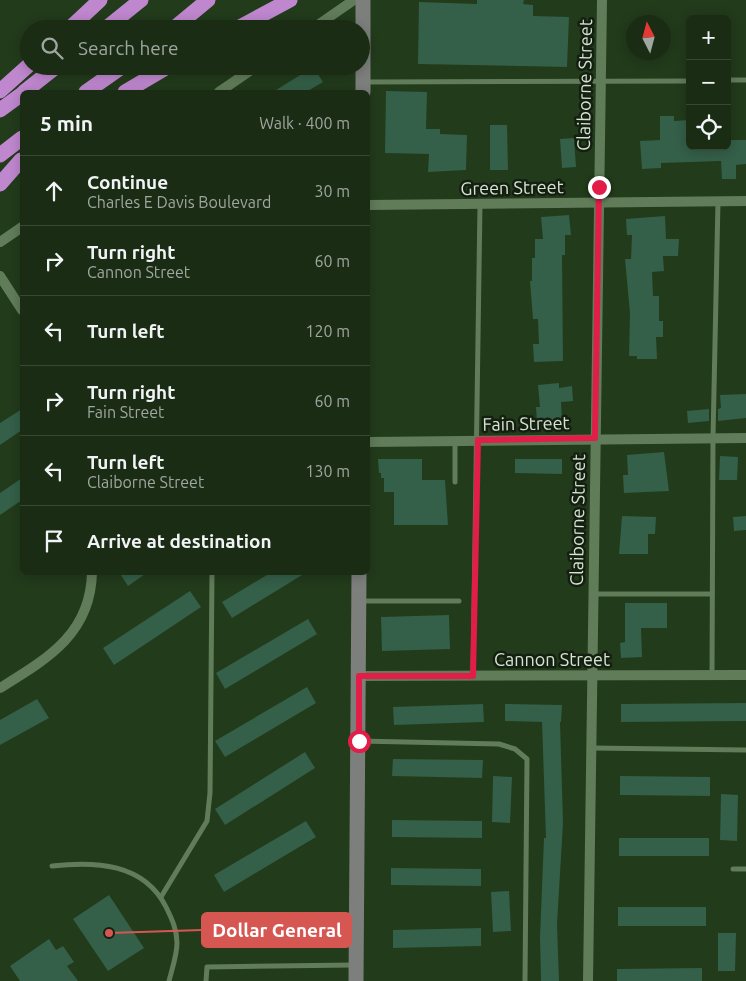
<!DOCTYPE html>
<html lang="en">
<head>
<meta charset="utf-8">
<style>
  :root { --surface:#1a2c14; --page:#23341d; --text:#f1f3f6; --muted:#9fa7a0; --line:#384834 }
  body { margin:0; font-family:Ubuntu,sans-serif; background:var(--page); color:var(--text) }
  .controls { position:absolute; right:15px; top:15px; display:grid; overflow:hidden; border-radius:8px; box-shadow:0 2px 12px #0003 }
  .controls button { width:45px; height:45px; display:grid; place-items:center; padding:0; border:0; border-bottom:1px solid var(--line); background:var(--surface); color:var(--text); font:25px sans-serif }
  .compass { position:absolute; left:626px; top:15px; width:45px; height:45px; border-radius:50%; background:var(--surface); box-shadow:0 2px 12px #0003; rotate:354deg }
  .stop { position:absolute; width:15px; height:15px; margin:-11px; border:4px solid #e11d48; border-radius:50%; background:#fff }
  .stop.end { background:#e11d48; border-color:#fff; box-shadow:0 1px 5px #0008 }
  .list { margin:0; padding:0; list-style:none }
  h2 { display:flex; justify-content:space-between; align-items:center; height:65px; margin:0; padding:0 20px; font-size:21px }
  h2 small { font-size:16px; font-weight:400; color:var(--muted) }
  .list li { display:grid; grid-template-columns:32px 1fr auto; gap:15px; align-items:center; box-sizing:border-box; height:70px; padding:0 20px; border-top:1px solid var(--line) }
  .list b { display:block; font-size:19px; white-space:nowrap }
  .list p { margin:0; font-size:16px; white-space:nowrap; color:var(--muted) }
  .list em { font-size:16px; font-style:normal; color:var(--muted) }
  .icon { flex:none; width:28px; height:28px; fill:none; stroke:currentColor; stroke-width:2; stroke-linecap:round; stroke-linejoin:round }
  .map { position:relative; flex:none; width:746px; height:981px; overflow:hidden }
  .search { position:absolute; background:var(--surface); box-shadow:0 2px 12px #0003; left:20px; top:20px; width:350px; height:55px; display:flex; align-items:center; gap:12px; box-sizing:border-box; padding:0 18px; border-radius:28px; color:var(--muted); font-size:19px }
  .panel { position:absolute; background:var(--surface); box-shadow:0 2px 12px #0003; left:20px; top:90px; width:350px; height:485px; border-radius:8px }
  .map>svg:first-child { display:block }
  .building { fill:#345f48 }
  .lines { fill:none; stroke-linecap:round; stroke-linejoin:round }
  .lane { stroke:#617c59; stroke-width:5 }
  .street { stroke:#617c59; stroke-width:10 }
  .secondary { stroke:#7d7f7c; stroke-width:15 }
  .highway { stroke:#bf87ce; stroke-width:15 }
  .route { stroke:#e11d48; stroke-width:6 }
  .labels { text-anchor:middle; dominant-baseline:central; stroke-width:5; stroke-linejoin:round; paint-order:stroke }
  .street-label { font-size:18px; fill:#d4e4d0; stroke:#141f11 }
  .leader { fill:none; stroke:#d65752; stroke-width:2 }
  .callout-dot { fill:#d65752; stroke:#141f11; stroke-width:2 }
  .callout { fill:#d65752; stroke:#d65752; stroke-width:2 }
  .callout-label { font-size:19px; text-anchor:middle; font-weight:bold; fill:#fff }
</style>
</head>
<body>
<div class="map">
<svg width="746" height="981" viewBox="0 0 746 981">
  <rect width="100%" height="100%" fill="#223b1b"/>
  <!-- building -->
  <g class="building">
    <polygon points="477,0 524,0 523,4 533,5 533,16 569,17 567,67 418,64 419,2 477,4"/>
    <polygon points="313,67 323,82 306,92 273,92"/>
    <polygon points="386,91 427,92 426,129 440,129 440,134 467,135 466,170 428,172 429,154 385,153"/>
    <polygon points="660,116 674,116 674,121 690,120 690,146 727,146 727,140 746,140 746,164 736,165 736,179 722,179 721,161 661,163 661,168 642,169 640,141 660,140"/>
    <polygon points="490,125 507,125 508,170 490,170"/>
    <polygon points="574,138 576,167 562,168 560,139"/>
    <polygon points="569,215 571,235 565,235 565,255 562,255 563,361 534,362 533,344 539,344 538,319 533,319 530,281 532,281 532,258 535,258 535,239 543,239 541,217"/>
    <polygon points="665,216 666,239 679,239 678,256 663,256 664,271 652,272 653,296 659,296 659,321 663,321 663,337 656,337 657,359 637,359 637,356 629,356 630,313 625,259 631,259 632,235 627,235 626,219"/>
    <polygon points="559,383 559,388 572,386 573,401 561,402 562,421 537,423 536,407 540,407 538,385"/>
    <polygon points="746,394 746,418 718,421 718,409 721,408 720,395"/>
    <polygon points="22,409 22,430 0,445 0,423"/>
    <polygon points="709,409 709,421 688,423 687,411"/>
    <polygon points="664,452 669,491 624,493 623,475 628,475 627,455"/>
    <polygon points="720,456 738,457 737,480 719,480"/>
    <polygon points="378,459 422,459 422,480 445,480 448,525 394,525 394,492 384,492 384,478 381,478 381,473 379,473"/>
    <polygon points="515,459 562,459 562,474 515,473"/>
    <polygon points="22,478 22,500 0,515 0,493"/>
    <polygon points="622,516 656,517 655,534 648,534 648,554 619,554"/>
    <polygon points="746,516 746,530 734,531 733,517"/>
    <polygon points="119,572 148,572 128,586"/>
    <polygon points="272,572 307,572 232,618 222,602"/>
    <polygon points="190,591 201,607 114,665 103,648"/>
    <polygon points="625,603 667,603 667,628 641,628 642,657 621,658 620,643 625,642"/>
    <polygon points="449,615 450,649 382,651 381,617"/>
    <polygon points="308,619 317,634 225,689 216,673"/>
    <polygon points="307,687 316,703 225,757 215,741"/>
    <polygon points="37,699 49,718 0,745 0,720"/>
    <polygon points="746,703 746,721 621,722 621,704"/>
    <polygon points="483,704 484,722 394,725 393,707"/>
    <polygon points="505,704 562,705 561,722 560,722 563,823 557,924 559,981 541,981 540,937 544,838 546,838 542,722 505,721"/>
    <polygon points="305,752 315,768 225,825 215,809"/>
    <polygon points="393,759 483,760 482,778 392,776"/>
    <polygon points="493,776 512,777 510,823 492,822"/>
    <polygon points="620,776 710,777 710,796 620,795"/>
    <polygon points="721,794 738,795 737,841 720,840"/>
    <polygon points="392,820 482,821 482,838 392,837"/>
    <polygon points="306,821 316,837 224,892 214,875"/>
    <rect x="619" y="838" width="90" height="18"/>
    <polygon points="391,868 481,869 481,886 391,885"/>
    <polygon points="509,891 511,931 493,932 491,892"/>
    <polygon points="109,895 144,948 108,971 73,919"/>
    <rect x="618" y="907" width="88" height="19"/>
    <polygon points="481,928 481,946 393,948 393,930"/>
    <polygon points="718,933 736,933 735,971 718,971"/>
    <polygon points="49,939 56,950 63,946 74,962 67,966 78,981 20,981 10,966"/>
    <polygon points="702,968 702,981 617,981 617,969"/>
  </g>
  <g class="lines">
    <!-- lane -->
    <g class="lane">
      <polyline points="727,80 746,80"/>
      <polyline points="366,82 690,81"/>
      <polyline points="455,482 455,441"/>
      <polyline points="593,594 712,594"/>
      <polyline points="360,601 459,601"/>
      <polyline points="473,675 480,204"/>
      <polyline points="712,675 713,438 718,201"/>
      <polyline points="359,741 499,744 515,749 527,759 525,981"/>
      <polyline points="592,748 746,750"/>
      <path d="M52 866C95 861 144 863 166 907 172 919 177 930 177 943 177 955 172 969 169 981"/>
      <polyline points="733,869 746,869"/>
      <polyline points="161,897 207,821 210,793 212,572"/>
      <polyline points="206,981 207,967 353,965"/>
    </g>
    <!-- street -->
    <g class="street">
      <polyline points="312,29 354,0"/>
      <polyline points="219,92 257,66"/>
      <polyline points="368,205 746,201"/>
      <polyline points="0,242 22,227"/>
      <polyline points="0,276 22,310"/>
      <polyline points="368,442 746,438"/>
      <polyline points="359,676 746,675"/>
      <path d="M0 688C47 659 91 634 92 572"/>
      <polyline points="588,981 602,0"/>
    </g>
    <!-- secondary -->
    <g class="secondary">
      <polyline points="363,92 363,0"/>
      <polyline points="356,981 359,572"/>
    </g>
    <!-- highway -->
    <g class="highway">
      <polyline points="69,29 100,0"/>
      <polyline points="105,29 141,0"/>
      <polyline points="173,29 208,0"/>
      <polyline points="236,29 290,0"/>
      <polyline points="0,91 29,65"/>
      <polyline points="24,92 57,66"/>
      <polyline points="86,92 123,66"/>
      <polyline points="125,92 169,66"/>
      <polyline points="0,110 22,94"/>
      <polyline points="0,155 22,138"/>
      <polyline points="0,184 21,160"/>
    </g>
  </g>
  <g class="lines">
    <!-- route -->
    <polyline class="route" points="359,741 359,676 473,676 478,440 595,438 599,187"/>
  </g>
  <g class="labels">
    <!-- street labels -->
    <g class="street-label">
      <text transform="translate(584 85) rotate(-89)">Claiborne Street</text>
      <text transform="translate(512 187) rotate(-1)">Green Street</text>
      <text transform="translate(526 423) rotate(-1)">Fain Street</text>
      <text transform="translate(577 520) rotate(-89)">Claiborne Street</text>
      <text x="552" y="659">Cannon Street</text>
    </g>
  </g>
  <!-- callouts -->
  <path class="leader" d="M109 933L202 930"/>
  <circle class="callout-dot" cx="109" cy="933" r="5"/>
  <rect class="callout" x="202" y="913" width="149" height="34" rx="5"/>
  <g class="callout-label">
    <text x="277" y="937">Dollar General</text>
  </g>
</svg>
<div class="controls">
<button>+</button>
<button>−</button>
<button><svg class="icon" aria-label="locate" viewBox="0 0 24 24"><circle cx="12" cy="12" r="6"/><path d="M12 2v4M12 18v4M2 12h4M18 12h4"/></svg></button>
</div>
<svg class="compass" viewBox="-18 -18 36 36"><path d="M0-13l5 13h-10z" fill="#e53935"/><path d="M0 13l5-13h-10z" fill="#9fa7a0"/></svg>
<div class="stop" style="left:359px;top:741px"></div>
<div class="stop end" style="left:599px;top:187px"></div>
<div class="search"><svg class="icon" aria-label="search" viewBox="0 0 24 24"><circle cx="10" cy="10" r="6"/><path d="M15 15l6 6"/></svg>Search here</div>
<section class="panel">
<h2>5 min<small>Walk · 400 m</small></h2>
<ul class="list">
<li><svg class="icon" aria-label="ahead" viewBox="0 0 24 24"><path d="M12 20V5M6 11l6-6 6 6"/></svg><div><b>Continue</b><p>Charles E Davis Boulevard</p></div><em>30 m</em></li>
<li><svg class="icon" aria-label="right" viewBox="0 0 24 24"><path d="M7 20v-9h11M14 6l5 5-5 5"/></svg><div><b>Turn right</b><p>Cannon Street</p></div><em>60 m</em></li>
<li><svg class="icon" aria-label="left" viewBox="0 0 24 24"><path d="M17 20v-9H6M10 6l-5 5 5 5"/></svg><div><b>Turn left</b></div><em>120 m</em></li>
<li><svg class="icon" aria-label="right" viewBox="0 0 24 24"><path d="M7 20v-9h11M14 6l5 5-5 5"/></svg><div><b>Turn right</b><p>Fain Street</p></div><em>60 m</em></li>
<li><svg class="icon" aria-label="left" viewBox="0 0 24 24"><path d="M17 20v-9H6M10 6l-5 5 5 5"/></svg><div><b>Turn left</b><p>Claiborne Street</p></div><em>130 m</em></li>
<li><svg class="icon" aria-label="arrive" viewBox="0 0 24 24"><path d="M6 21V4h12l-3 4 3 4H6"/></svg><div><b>Arrive at destination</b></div></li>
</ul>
</section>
</div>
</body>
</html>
